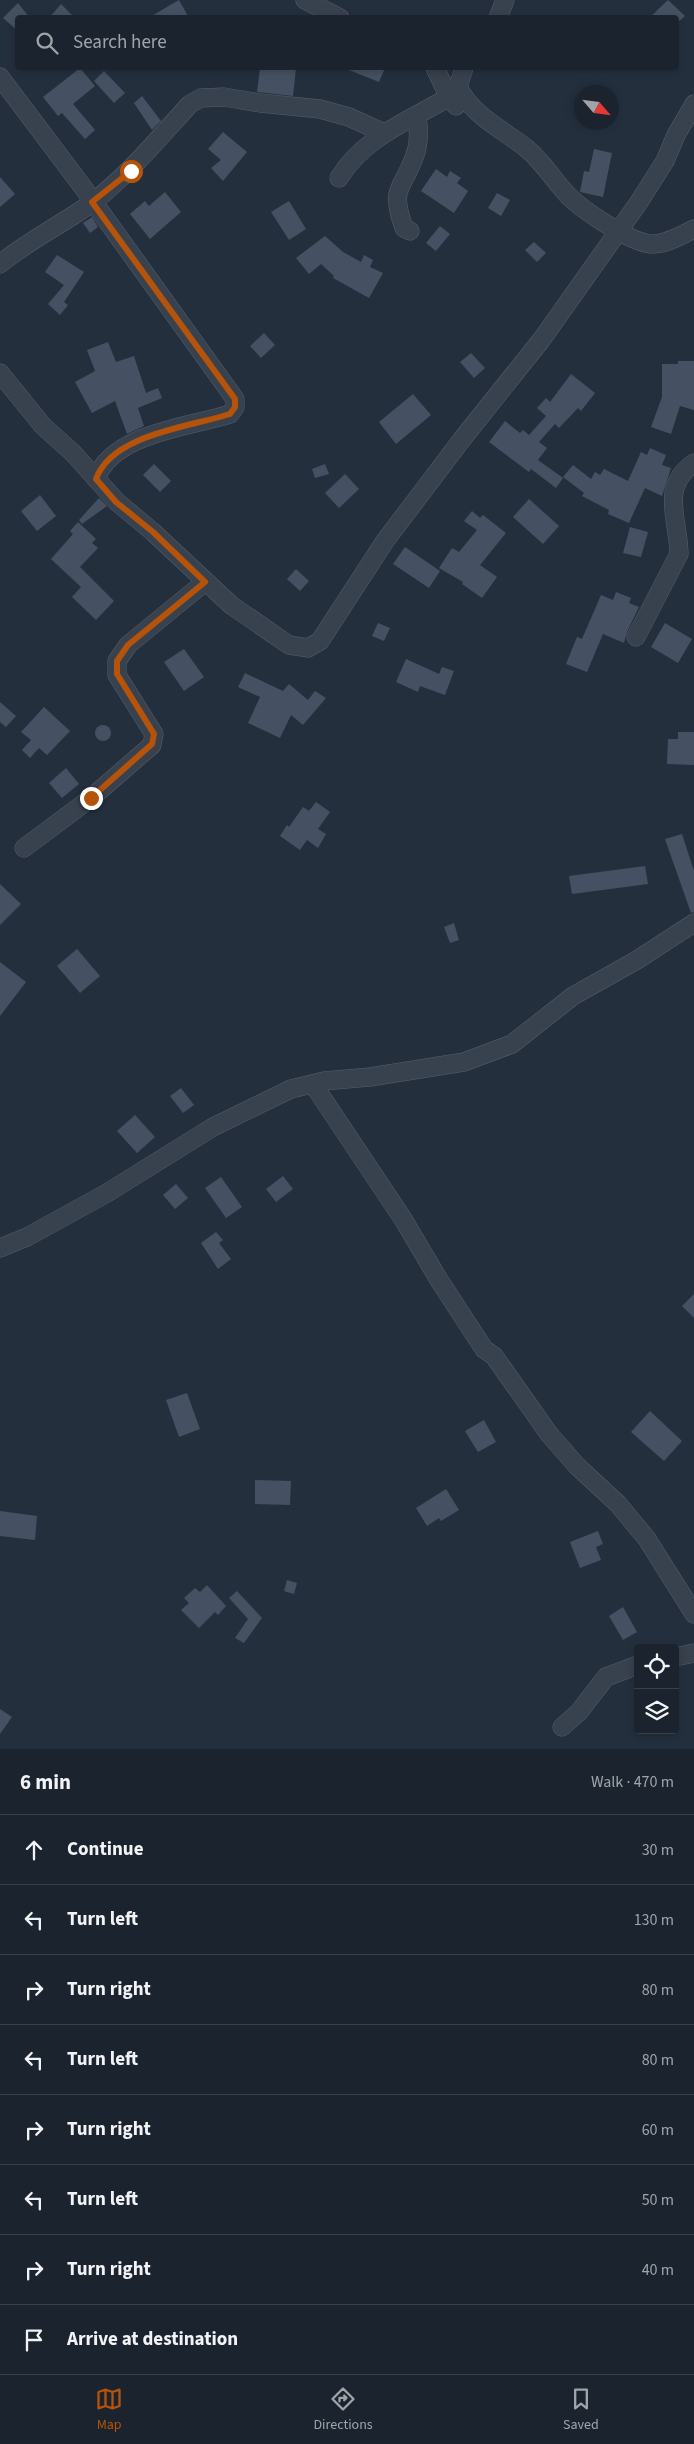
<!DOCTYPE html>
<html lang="en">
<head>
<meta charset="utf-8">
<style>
  :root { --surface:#1b232e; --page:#282f3a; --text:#f1f3f6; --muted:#a0a4aa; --line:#39404a; --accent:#b45309 }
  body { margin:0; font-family:"Source Sans 3",sans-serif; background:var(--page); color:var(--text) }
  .controls { position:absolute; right:15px; bottom:15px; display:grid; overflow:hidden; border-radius:5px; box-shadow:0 2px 8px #0003 }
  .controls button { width:45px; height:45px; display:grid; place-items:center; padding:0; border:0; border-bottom:1px solid var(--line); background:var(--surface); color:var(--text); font:25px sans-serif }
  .compass { position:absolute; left:574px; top:85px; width:45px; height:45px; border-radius:50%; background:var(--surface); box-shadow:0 2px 8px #0003; rotate:118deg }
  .stop { position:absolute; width:15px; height:15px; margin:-11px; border:4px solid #b45309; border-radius:50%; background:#fff }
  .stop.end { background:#b45309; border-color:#fff; box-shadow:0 1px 5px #0008 }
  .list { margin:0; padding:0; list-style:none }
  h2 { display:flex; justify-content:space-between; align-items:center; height:65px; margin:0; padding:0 20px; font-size:21px }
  h2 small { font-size:16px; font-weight:400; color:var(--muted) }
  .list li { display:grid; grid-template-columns:32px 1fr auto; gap:15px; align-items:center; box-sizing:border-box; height:70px; padding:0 20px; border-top:1px solid var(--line) }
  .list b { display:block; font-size:19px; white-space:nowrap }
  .list em { font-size:16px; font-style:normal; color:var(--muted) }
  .icon { flex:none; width:28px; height:28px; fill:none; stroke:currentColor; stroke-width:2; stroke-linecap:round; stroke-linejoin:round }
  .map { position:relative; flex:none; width:694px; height:1749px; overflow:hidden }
  .search { position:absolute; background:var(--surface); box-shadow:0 2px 8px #0003; left:15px; right:15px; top:15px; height:55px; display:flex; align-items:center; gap:12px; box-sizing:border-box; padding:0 18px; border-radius:5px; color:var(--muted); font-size:19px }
  .sheet { height:625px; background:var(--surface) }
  nav { display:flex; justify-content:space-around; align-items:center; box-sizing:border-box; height:70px; border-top:1px solid var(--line); background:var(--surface); font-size:14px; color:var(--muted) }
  nav a { display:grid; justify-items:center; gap:2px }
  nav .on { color:var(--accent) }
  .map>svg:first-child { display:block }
  .building { fill:#455162 }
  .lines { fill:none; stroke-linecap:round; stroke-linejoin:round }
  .minor-casing { stroke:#565f6c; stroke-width:19 }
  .minor { stroke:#38414e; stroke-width:18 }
  .route { stroke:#b45309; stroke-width:6 }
</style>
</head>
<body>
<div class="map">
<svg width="694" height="1749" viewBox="0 0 694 1749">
  <rect width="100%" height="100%" fill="#242f3e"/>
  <!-- building -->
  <g class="building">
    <polygon points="179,0 189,18 148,18"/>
    <polygon points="668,0 685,16 677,23 676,18 649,18"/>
    <polygon points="18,3 30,18 18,18 18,31 3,18"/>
    <polygon points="61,4 75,18 49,18"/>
    <polygon points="80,68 95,86 73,104 95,130 85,139 62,113 58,116 43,97"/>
    <polygon points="260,68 296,68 293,96 257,92"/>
    <polygon points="344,68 385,68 379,82"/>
    <polygon points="104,71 125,93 114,103 94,81"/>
    <polygon points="142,96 161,121 152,130 134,103"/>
    <polygon points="223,132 247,152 223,181 211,168 221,160 208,149"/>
    <polygon points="594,149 612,153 603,197 580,192 584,171 589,172"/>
    <polygon points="436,169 447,177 450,171 461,178 457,183 468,191 454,213 421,191"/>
    <polygon points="0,177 15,194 0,207"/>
    <polygon points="165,192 181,212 150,239 130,214 145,201 149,206"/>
    <polygon points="497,193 510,200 501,216 488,208"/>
    <polygon points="289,201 306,229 289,240 271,212"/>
    <polygon points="92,217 98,227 90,233 83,223"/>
    <polygon points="440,226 450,234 436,251 426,243"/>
    <polygon points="325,236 343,252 361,262 364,255 373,260 370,267 383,273 369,298 333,278 334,276 321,264 309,274 296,258"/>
    <polygon points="534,242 546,253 537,262 525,250"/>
    <polygon points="57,255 84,272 64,302 68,305 60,315 48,304 64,285 45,272"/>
    <polygon points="264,333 275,345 261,358 250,346"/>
    <polygon points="108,342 116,362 134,356 146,393 158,388 162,398 138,408 144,426 127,434 115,401 92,413 75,382 95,371 87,350"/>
    <polygon points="471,353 485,368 474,378 460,362"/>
    <polygon points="678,361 694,361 694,410 680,406 671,434 651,427 662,397 662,364 678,364"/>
    <polygon points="571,374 595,393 581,411 578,408 559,428 555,424 539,442 547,448 538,460 563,478 556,488 531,469 529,472 489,442 505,421 520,433 523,430 529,435 546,416 537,408 546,398 550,402"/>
    <polygon points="413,394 431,415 396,444 379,422"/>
    <polygon points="650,448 666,455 662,465 671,468 662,496 645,488 629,523 608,514 609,510 582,496 584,493 563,477 573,465 591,479 595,472 600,475 604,469 628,481 641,452 647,455"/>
    <polygon points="154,464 171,481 160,492 143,475"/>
    <polygon points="325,464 329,474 315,478 312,469"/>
    <polygon points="345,474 359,489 339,508 325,493"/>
    <polygon points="40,495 56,516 37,531 21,511"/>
    <polygon points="99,498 107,506 82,524 79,520"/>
    <polygon points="529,499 559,526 543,544 513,517"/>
    <polygon points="472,511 480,518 483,515 506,533 480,565 497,577 482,598 462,584 463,582 439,568 452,548 459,552 477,530 464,521"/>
    <polygon points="78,522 96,539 92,543 98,548 80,567 114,601 96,620 72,597 81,587 51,559 73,534 70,531"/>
    <polygon points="630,527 648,532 641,557 623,553"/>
    <polygon points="405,547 440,571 429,588 393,564"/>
    <polygon points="296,569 309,581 300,591 287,579"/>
    <polygon points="616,592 631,598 629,603 639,607 627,632 624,643 603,634 587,672 566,664 577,637 582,639 601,595 613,600"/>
    <polygon points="378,623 390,628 384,641 372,636"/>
    <polygon points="665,623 692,639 678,663 651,647"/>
    <polygon points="184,649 204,677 184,691 164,662"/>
    <polygon points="406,659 439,674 442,667 454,671 445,695 420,686 418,692 396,682"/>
    <polygon points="245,673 283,691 289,684 308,700 315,691 326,698 303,725 291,715 280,738 248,723 260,697 238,687"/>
    <polygon points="0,702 16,716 6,727 0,722"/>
    <polygon points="44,707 70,731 47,755 39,748 30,758 22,750 31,740 21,732"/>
    <circle cx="103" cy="733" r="8"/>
    <polygon points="678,732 694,732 694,765 667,764 668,739 678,739"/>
    <polygon points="66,768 79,784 62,798 49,783"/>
    <polygon points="316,802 330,812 318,829 326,834 318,848 307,840 300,850 280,836 287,825 289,827 303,807 309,811"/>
    <polygon points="682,834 694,871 694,912 691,913 665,839"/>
    <polygon points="645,866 648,884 572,894 569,876"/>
    <polygon points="0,884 21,904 0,925"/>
    <polygon points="454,923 459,940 450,943 444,927"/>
    <polygon points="77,949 100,976 80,993 57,966"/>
    <polygon points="0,962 26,982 0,1016"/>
    <polygon points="181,1088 194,1105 183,1113 170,1096"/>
    <polygon points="135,1115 155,1137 137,1153 117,1131"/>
    <polygon points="283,1176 293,1189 276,1202 266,1189"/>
    <polygon points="221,1177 242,1207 226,1218 205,1188"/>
    <polygon points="176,1184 188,1198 175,1209 163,1195"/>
    <polygon points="216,1232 223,1240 219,1243 231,1259 218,1269 201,1243"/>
    <polygon points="694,1294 694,1318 682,1306"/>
    <polygon points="187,1393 200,1429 179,1437 166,1400"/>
    <polygon points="650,1411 682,1441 664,1461 631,1432"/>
    <polygon points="484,1420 496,1442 478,1452 465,1431"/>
    <polygon points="255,1480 291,1481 290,1505 255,1504"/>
    <polygon points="446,1489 459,1510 441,1521 439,1518 427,1526 416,1508"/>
    <polygon points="0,1511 37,1516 35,1540 0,1536"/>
    <polygon points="598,1531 603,1544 596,1547 601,1560 580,1568 570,1542"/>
    <polygon points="287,1580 297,1583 294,1594 284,1591"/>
    <polygon points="207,1585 226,1606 218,1615 215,1612 199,1628 181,1610 189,1603 184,1598 195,1588 200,1592"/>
    <polygon points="237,1591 262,1618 244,1643 235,1638 248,1619 229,1598"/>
    <polygon points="623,1607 637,1632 623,1640 609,1616"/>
    <polygon points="0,1709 12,1717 0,1734"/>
  </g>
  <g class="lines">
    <!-- minor casing -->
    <g class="minor-casing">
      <g id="minor">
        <polyline points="305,0 340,18"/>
        <polyline points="498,18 505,0"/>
        <polyline points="435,68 449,97 456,106"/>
        <path d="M464 68 458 87C472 115 502 129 526 148 541 160 551 176 564 191 577 207 629 242 651 244 665 245 682 235 694 229"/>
        <path d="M0 77 82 186 235 399V407L230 414C190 427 112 433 96 479"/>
        <path d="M339 178C364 137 409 121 449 97"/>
        <path d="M410 231 404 228C389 186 403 190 415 155 420 142 419 129 417 116"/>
        <path d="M0 264C29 240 63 224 93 202 130 173 159 138 190 104L201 98 224 97 260 103 320 109 349 117 384 133"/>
        <polyline points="0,373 43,426 73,453 117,502 153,532 231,605 289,645 308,648 320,641 385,541 463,438 542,339 639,202 665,161 676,135 694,104"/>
        <path d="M636 637 679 554C679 521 659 487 694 463"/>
        <polyline points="24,848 91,798 152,745 154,734 117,675 117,661 128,645 205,582"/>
        <polyline points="313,1084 403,1219 439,1280 484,1349 494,1356 549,1434 577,1466 618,1504 647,1539 694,1614"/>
        <polyline points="0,1248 27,1237 107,1193 213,1127 291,1089 324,1081 370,1077 464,1062 512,1044 573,996 637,960 694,923"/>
        <polyline points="675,1657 694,1653"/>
        <polyline points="562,1727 579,1712 606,1677 638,1665"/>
      </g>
    </g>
    <!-- minor -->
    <use href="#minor" class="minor"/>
  </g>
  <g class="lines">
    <!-- route -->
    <path class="route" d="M91 798 152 744 154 734 117 674V661L128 645 205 582 153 532 116 502 96 479C112 434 190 427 230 414L235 407V399L92 202 131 171"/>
  </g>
</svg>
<div class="controls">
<button><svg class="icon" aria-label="locate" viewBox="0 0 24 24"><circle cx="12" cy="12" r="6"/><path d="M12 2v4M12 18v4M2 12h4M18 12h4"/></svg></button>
<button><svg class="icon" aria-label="layers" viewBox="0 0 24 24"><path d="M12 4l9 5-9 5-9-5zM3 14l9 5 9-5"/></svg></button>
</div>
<svg class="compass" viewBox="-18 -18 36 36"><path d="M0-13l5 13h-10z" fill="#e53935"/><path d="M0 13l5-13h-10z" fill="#a0a4aa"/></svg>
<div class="stop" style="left:131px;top:171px"></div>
<div class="stop end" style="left:91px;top:798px"></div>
<div class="search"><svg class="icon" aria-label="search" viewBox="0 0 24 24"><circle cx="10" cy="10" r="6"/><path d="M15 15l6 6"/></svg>Search here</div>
</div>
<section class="sheet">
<h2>6 min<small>Walk · 470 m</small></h2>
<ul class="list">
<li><svg class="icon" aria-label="ahead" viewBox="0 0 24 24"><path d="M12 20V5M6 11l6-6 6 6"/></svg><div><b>Continue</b></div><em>30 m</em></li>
<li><svg class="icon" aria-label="left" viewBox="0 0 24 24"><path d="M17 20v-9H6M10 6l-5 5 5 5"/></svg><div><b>Turn left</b></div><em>130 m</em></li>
<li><svg class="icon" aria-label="right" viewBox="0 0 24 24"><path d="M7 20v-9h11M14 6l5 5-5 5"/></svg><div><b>Turn right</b></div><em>80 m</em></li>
<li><svg class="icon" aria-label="left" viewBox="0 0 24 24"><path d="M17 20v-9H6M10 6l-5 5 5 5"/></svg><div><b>Turn left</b></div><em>80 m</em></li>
<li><svg class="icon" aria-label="right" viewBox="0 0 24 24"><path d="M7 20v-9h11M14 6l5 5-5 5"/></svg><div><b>Turn right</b></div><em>60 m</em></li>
<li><svg class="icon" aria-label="left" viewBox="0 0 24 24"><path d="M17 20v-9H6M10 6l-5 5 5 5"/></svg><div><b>Turn left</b></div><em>50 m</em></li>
<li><svg class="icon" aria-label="right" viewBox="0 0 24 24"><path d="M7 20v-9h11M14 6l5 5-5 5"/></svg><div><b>Turn right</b></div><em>40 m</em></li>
<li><svg class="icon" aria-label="arrive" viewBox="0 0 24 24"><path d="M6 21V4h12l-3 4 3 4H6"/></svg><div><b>Arrive at destination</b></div></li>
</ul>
</section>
<nav>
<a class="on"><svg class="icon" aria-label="map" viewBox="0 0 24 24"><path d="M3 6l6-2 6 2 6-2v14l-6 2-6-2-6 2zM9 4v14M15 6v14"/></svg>Map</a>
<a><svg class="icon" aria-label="directions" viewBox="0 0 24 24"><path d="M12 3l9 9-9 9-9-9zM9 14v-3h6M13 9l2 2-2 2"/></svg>Directions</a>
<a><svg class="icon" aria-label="saved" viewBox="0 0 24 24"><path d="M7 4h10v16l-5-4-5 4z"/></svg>Saved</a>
</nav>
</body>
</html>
